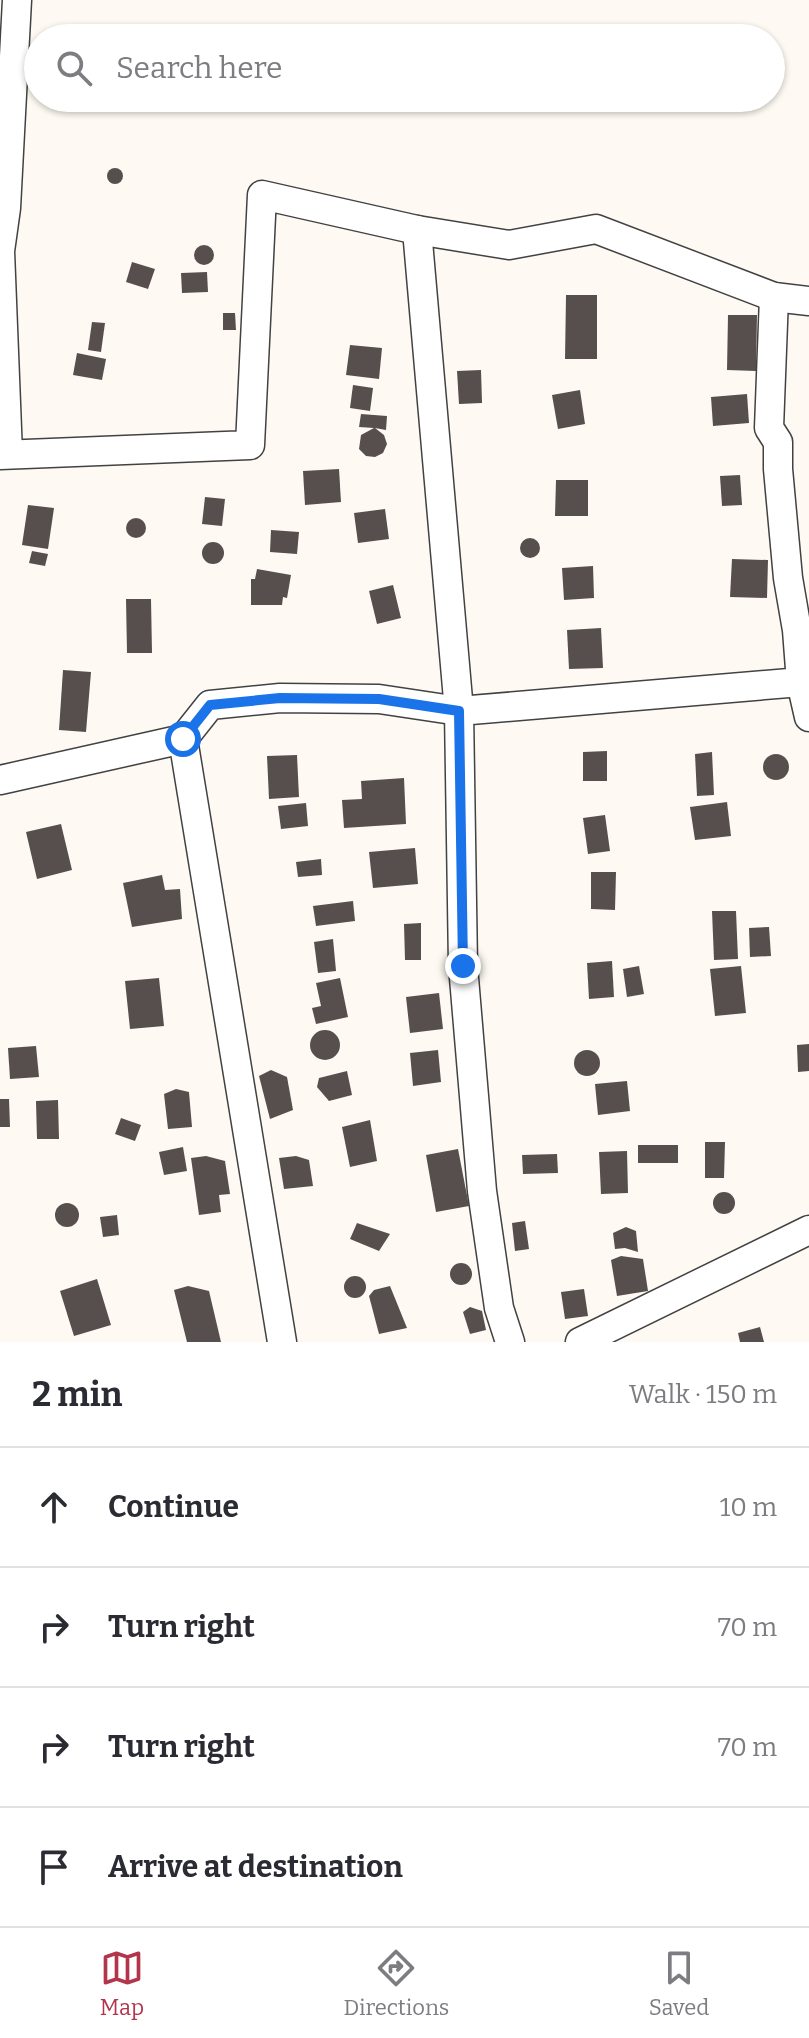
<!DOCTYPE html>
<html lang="en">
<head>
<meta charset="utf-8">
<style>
  :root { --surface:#fff; --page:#f7f7f7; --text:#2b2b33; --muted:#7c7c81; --line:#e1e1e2; --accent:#b2354c }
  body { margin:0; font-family:Bitter,serif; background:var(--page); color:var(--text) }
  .stop { position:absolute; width:24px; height:24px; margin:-18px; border:6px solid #1a73e8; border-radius:50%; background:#fff }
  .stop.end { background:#1a73e8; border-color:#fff; box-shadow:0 2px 8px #0008 }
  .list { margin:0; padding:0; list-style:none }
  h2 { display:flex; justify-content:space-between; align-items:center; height:104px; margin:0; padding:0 32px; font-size:34px }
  h2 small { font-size:26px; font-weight:400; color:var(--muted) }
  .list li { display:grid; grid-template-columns:52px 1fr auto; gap:24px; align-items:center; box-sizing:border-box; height:120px; padding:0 32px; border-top:2px solid var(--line) }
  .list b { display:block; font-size:30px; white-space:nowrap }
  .list em { font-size:26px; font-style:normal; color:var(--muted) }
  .icon { flex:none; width:44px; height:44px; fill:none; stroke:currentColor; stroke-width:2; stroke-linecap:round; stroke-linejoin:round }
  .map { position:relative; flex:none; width:809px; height:1342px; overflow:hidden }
  .search { position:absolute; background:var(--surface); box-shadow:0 2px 6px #0004; left:24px; right:24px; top:24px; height:88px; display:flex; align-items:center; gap:20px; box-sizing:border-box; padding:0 28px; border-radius:44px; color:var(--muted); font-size:30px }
  .sheet { height:584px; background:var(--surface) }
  nav { display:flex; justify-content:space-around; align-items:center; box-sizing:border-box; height:112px; border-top:2px solid var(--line); background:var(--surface); font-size:22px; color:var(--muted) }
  nav a { display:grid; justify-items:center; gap:4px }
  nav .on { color:var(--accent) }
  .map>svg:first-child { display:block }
  .building { fill:#574f4d }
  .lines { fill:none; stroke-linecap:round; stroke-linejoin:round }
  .minor-casing { stroke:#424242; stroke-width:31 }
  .minor { stroke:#fff; stroke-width:28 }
  .route { stroke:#1a73e8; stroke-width:10 }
</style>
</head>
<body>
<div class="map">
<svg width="809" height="1342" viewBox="0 0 809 1342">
  <rect width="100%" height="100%" fill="#fefaf3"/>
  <!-- building -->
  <g class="building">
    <circle cx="115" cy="176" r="8"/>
    <circle cx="204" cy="255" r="10"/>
    <polygon points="132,262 155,269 148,289 126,282"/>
    <polygon points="207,272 208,292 182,293 181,273"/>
    <polygon points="566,295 597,295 597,359 565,359"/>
    <polygon points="223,313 235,313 236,330 223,330"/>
    <polygon points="728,315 757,315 756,371 727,370"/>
    <polygon points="92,322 105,323 101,352 88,350"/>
    <polygon points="350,345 382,348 379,379 346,375"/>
    <polygon points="77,353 106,359 102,380 73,375"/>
    <polygon points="481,370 482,403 459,404 457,371"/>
    <polygon points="353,385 373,388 370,411 350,408"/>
    <polygon points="580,390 585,424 558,429 552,395"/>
    <polygon points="747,394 749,423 713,426 711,397"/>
    <polygon points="361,414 387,416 386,430 375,428 384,435 387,444 383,453 375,457 366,456 359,449 361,435 374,428 359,427"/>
    <polygon points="339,469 341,502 305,505 303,471"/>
    <polygon points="740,475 742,505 722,506 720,476"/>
    <polygon points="556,480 588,480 588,516 555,516"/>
    <polygon points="205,497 225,499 222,526 202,524"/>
    <polygon points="28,505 54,508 48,549 22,545"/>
    <polygon points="385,509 389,539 358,543 354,513"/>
    <circle cx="136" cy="528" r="10"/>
    <polygon points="271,530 299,532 297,554 270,552"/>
    <circle cx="530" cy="548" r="10"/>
    <circle cx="213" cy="553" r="11"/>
    <polygon points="32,551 48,554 45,566 29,563"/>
    <polygon points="732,559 768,560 767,598 730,597"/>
    <polygon points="593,566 594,598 564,600 562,568"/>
    <polygon points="257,569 291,575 287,598 283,597 282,605 251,605 251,579 255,579"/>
    <polygon points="393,585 401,618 377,624 369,591"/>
    <polygon points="126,599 151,599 152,653 127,653"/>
    <polygon points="601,628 603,668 569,669 567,630"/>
    <polygon points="63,670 91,672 86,732 59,730"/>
    <polygon points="607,751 607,781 583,781 583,752"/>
    <polygon points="712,752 714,795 697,796 695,754"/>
    <circle cx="776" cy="767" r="13"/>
    <polygon points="297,755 299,797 269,799 267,756"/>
    <polygon points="404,778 406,824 344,828 342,800 362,799 361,781"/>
    <polygon points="727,802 731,836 695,840 690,807"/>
    <polygon points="306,803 308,826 281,829 278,806"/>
    <polygon points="605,815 610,851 588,854 583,818"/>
    <polygon points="61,824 72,870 37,879 26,832"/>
    <polygon points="415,848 418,884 373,888 369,852"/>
    <polygon points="321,859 322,875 298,877 296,862"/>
    <polygon points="591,872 616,872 615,910 591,909"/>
    <polygon points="162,875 165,890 180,889 182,919 132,927 123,883"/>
    <polygon points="353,901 355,921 316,926 313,906"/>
    <polygon points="712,911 736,911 738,959 714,960"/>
    <polygon points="421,923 421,960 405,960 404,924"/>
    <polygon points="769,927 771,956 750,957 749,928"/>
    <polygon points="333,939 336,971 318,973 314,942"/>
    <polygon points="612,961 614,997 589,999 587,963"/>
    <polygon points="639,966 644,994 627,997 623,969"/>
    <polygon points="741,966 746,1013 715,1016 710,969"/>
    <polygon points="159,978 164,1026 130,1029 125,981"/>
    <polygon points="340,978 348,1017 316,1024 312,1008 321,1006 316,983"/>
    <polygon points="439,993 443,1029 410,1033 406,997"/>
    <circle cx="325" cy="1045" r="15"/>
    <polygon points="809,1044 809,1071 798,1072 797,1045"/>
    <polygon points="36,1046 39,1077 10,1079 8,1048"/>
    <polygon points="438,1050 441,1082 413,1086 410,1053"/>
    <circle cx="587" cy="1063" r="13"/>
    <polygon points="271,1070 287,1077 293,1110 270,1119 259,1076"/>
    <polygon points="347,1071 352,1095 329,1101 317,1087 319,1078"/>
    <polygon points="627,1081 630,1111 598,1115 595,1084"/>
    <polygon points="176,1089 189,1092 192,1127 168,1129 164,1094"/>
    <polygon points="0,1099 9,1099 10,1127 0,1127"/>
    <polygon points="58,1100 59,1139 37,1139 36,1101"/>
    <polygon points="121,1118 141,1125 135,1141 115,1134"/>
    <polygon points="370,1120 377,1161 350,1167 342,1127"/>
    <polygon points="705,1142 725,1142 724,1178 705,1178"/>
    <rect x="638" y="1145" width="40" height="18"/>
    <polygon points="183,1147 187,1171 164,1175 159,1152"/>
    <polygon points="458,1149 469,1206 436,1212 426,1155"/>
    <polygon points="627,1151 628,1193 601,1194 599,1152"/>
    <polygon points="557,1154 558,1173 523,1174 522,1155"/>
    <polygon points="206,1156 225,1161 230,1194 219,1195 221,1212 199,1215 191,1158"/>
    <polygon points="296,1156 309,1160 313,1186 284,1189 279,1158"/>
    <circle cx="724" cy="1203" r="11"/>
    <circle cx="67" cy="1215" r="12"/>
    <polygon points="117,1215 119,1235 103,1237 100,1217"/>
    <polygon points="525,1221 529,1249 515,1251 512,1223"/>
    <polygon points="357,1223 390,1234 379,1251 350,1239"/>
    <polygon points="626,1227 636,1231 638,1252 625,1248 615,1249 613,1233"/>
    <polygon points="621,1256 643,1259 648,1291 617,1296 611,1260"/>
    <circle cx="461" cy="1274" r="11"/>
    <circle cx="355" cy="1287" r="11"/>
    <polygon points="97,1279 111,1325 74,1336 60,1291"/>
    <polygon points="188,1286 209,1291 221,1342 187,1342 174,1290"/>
    <polygon points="390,1286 407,1328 379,1334 369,1296 374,1290"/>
    <polygon points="584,1289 588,1316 565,1319 561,1292"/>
    <polygon points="470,1307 482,1311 486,1330 470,1334 463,1312"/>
    <polygon points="760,1327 764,1342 740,1342 738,1333"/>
  </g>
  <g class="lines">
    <!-- minor casing -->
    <g class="minor-casing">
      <g id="minor">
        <polyline points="417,230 459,711 463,966 482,1191 499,1308 510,1342"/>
        <polyline points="774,297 769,428 778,442 778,469 788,578 797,630 801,682 809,717"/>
        <polyline points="8,454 0,251 6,208 17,0"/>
        <polyline points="0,455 250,445 262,195 417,230 509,245 596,229 774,297 809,301"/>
        <polyline points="183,739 282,1342"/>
        <polyline points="0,780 183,739 210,705 280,698 379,699 459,711 801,682"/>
        <polyline points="580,1342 809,1230"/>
      </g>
    </g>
    <!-- minor -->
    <use href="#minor" class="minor"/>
  </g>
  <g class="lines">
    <!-- route -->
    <polyline class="route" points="183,739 210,705 280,698 379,699 459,711 463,966"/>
  </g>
</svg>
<div class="stop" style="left:183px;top:739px"></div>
<div class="stop end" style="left:463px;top:966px"></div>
<div class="search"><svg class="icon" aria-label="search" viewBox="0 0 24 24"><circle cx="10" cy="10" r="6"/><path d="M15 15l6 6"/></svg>Search here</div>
</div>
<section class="sheet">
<h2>2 min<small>Walk · 150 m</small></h2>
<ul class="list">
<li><svg class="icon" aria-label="ahead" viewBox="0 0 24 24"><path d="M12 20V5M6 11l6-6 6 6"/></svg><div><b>Continue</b></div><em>10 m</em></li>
<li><svg class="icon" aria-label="right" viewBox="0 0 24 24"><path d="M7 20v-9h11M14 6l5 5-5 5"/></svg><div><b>Turn right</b></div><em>70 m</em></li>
<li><svg class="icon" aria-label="right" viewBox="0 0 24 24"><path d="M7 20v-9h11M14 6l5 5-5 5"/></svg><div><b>Turn right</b></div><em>70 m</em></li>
<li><svg class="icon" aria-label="arrive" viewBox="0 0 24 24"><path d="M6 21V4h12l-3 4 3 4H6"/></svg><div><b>Arrive at destination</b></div></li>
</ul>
</section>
<nav>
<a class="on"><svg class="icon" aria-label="map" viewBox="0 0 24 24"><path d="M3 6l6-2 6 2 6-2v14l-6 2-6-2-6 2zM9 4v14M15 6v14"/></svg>Map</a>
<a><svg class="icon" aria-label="directions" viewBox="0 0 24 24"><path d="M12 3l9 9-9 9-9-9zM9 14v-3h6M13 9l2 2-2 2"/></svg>Directions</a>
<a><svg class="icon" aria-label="saved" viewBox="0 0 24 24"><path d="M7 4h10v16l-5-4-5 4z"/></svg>Saved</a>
</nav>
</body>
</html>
